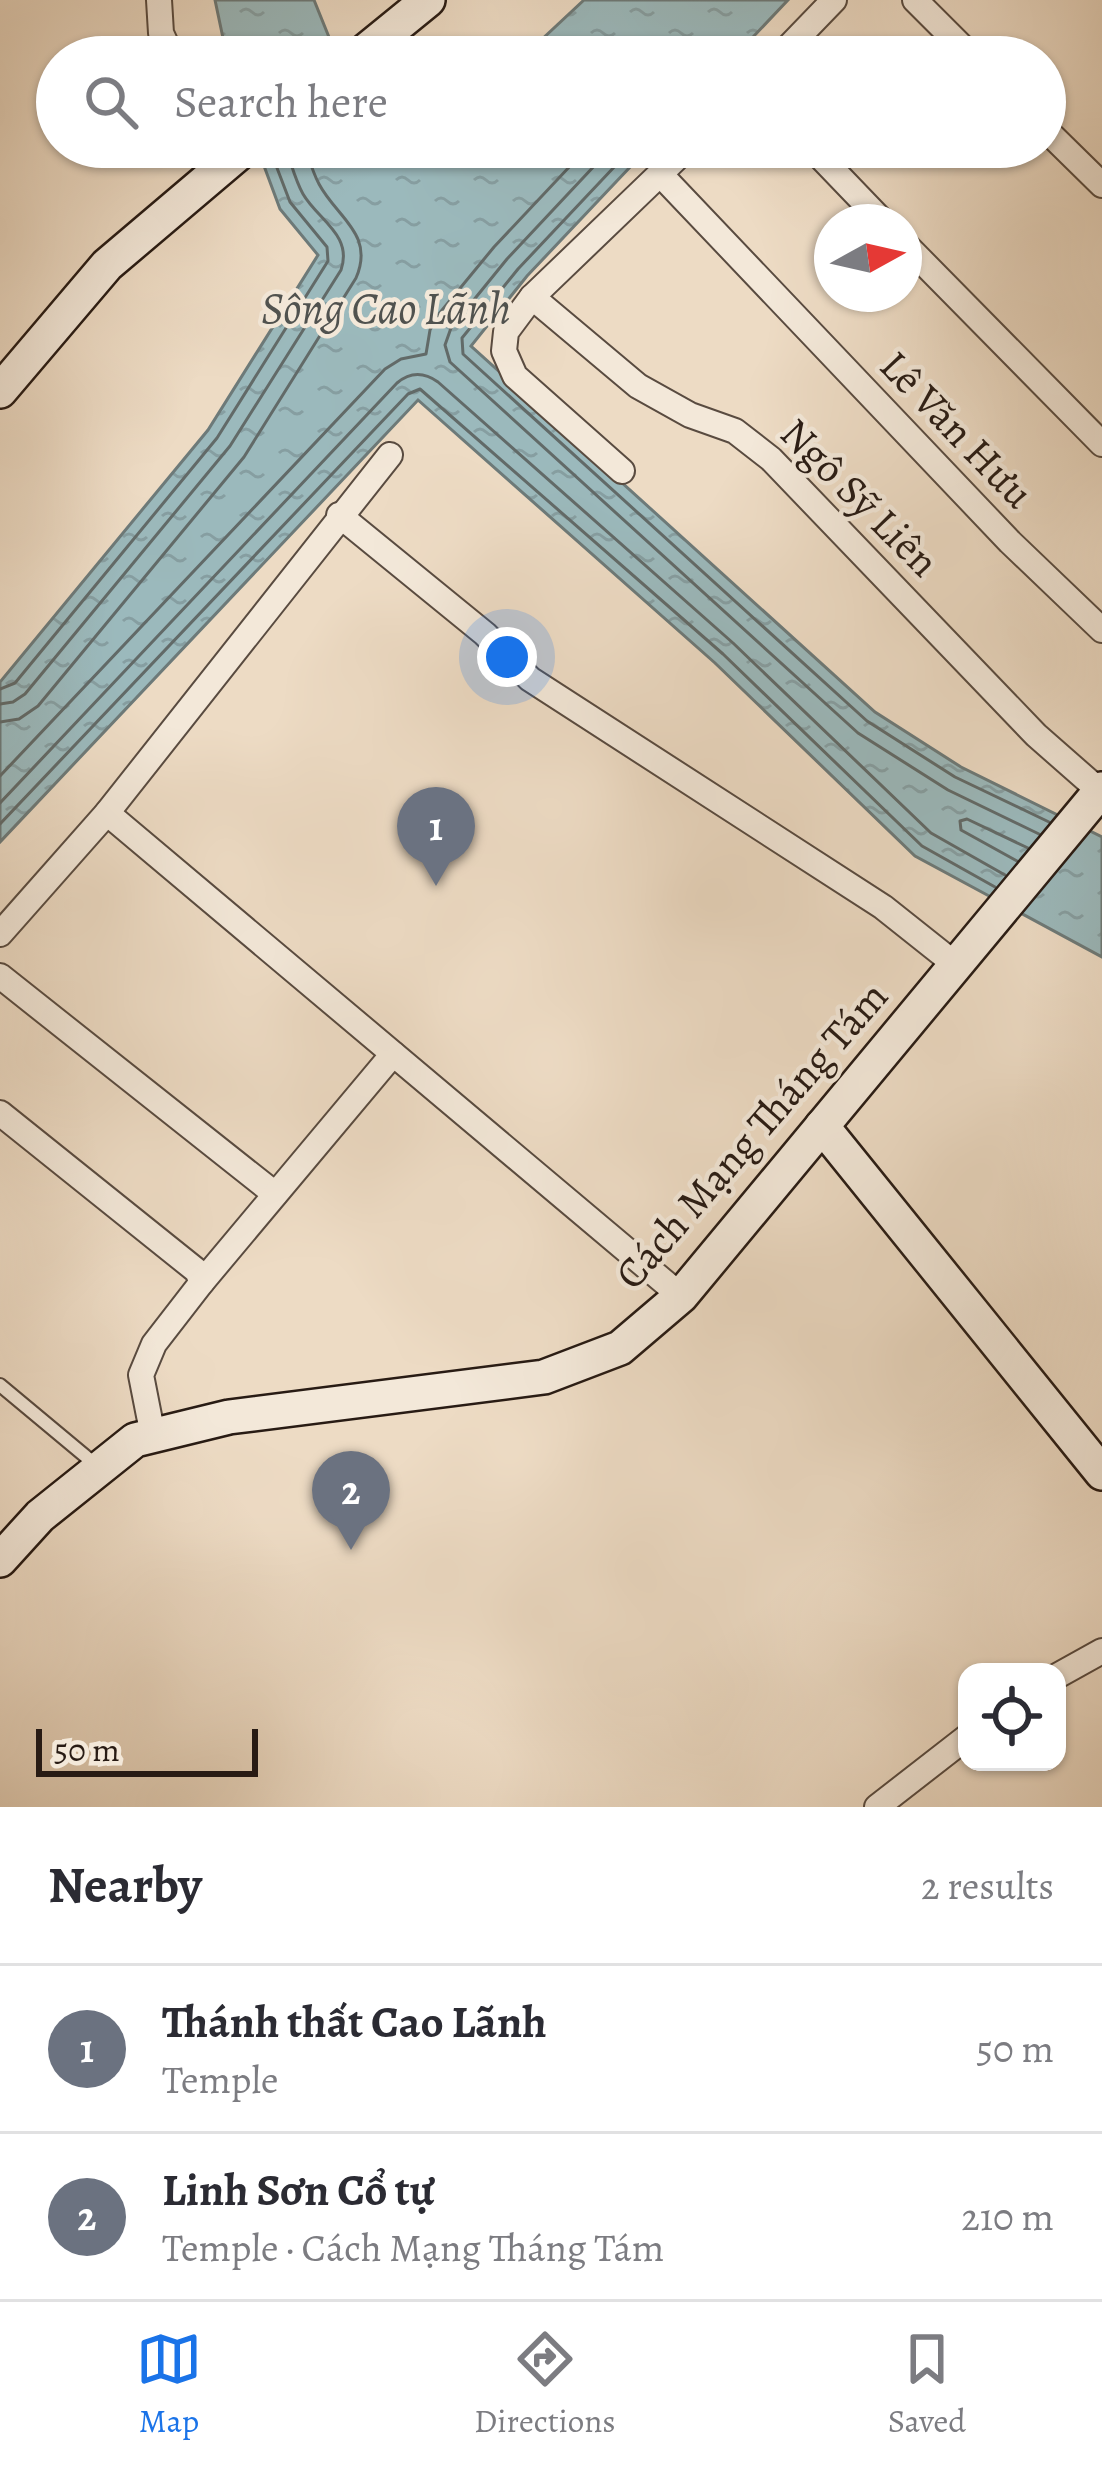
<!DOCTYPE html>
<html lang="en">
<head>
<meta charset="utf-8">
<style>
  :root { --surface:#fff; --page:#f2f2f3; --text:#2b2b33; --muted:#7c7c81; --line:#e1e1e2; --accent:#1a73e8 }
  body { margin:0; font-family:Alegreya,serif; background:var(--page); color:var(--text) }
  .controls { position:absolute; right:36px; bottom:36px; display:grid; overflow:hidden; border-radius:24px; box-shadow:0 3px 9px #0004 }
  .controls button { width:108px; height:108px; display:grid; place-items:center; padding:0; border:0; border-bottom:3px solid var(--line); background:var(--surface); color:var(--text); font:60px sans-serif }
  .compass { position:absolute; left:814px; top:204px; width:108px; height:108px; border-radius:50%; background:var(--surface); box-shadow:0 3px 9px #0004; rotate:82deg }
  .scale { position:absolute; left:36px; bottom:30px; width:222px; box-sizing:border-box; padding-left:12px; border:6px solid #281b14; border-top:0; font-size:33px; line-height:42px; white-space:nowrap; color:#281b14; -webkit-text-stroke:9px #f3e8d9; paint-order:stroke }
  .you { position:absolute; left:507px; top:657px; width:42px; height:42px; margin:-30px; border:9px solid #fff; border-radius:50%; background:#1a73e8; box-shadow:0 0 0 18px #1a73e833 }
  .badge { display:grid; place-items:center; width:78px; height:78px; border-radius:50%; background:var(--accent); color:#fff; font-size:39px; font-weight:700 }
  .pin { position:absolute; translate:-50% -99px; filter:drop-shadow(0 3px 6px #0008) }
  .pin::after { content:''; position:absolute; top:63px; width:42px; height:36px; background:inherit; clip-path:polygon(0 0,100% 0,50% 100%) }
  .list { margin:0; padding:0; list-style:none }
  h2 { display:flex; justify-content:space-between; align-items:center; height:156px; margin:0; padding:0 48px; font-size:51px }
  h2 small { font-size:39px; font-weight:400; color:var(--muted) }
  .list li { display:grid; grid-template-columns:78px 1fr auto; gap:36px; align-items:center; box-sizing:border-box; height:168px; padding:0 48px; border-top:3px solid var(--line) }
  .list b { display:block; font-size:45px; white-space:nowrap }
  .list p { margin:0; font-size:39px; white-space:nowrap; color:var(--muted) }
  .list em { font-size:39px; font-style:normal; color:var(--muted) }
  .icon { flex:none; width:66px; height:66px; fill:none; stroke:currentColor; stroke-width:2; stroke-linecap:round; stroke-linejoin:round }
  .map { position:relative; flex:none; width:1102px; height:1807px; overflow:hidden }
  .search { position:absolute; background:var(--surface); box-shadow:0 3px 9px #0004; left:36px; right:36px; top:36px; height:132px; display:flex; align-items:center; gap:30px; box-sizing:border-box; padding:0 42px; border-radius:66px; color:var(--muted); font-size:45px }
  .sheet { height:492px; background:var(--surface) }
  nav { display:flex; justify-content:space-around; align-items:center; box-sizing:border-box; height:168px; border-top:3px solid var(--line); background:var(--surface); font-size:33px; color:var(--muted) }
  nav a { display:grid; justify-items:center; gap:6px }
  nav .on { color:var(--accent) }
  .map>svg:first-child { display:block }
  .water { fill:url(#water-ripples); stroke:#6d7a79; stroke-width:3 }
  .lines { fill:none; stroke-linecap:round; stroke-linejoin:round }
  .shore { stroke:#626a68; stroke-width:3 }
  .lane-casing { stroke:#594b40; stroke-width:16 }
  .street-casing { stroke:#594b40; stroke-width:28 }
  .secondary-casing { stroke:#281b14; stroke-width:38 }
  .lane { stroke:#f3e8d9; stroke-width:12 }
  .street { stroke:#f3e8d9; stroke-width:24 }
  .secondary { stroke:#f3e8d9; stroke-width:33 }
  .labels { text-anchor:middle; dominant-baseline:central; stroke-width:9; stroke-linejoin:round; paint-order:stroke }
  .street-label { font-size:42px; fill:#281b14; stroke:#f3e8d9 }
  .water-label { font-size:45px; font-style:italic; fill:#50524f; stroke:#f3e8d9 }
</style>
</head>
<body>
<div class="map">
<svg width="1102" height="1807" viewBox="0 0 1102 1807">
  <defs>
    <pattern id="water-ripples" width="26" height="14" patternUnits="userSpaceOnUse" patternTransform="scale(3)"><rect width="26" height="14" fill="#9bb9bc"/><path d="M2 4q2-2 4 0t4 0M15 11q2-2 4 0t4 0" fill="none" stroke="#869ea1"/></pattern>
  </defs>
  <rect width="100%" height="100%" fill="#eddbc4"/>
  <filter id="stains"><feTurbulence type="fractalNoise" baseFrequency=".00167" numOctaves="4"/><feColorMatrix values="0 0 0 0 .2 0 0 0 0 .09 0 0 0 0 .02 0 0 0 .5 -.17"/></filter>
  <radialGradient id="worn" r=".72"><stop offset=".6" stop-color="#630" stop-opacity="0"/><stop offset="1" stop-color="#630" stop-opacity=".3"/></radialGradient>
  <!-- water -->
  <g class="water">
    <polygon points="215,0 314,0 337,57 227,57"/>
    <polygon points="584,0 788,0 734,57 523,57"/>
    <polygon points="257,147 649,147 527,276 471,346 875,712 961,767 1102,837 1102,957 915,856 715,663 418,400 0,842 0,682 208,430 318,255 280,209"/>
  </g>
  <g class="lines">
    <!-- shore -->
    <g class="shore">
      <polyline points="612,147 507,259 451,328 445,345 450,362 858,733 948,790 1039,834"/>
      <polyline points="633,147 518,269 462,338 463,354 867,721 955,777 1049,822"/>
      <polyline points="0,689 15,683 217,438 328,261 327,247 290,202 269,147"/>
      <path d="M0 704 13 702 25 694 230 446 341 270C353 235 318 220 303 194 295 180 291 162 285 147"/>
      <path d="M0 722 19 719 38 706 244 457 356 278C375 234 337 218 319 184 313 173 309 159 305 147"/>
      <polyline points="0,776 385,369 401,359 426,354 430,330 438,315 494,247 588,147"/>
      <path d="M0 803 397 383C410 372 424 372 438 382L733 643 931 833 1005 875"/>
      <polyline points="0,824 408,394 420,389 723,654 922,846 995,887"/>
      <polyline points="1017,861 961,830 960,821 967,819 1028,848"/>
    </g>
    <!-- lane casing -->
    <g class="lane-casing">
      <polyline id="lane" points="0,1385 96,1465"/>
    </g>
    <!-- street casing -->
    <g class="street-casing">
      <g id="street">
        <polyline points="159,0 161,33 172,57"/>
        <polyline points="915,0 972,57"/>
        <polyline points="779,57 834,0"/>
        <polyline points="1045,129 1102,185"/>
        <polyline points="811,147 883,222"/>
        <polyline points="660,174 1010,542 1102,630"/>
        <polyline points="904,243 1102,444"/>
        <polyline points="532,297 638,386 690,415 735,431 771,459 1036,735 1102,793"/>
        <polyline points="622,471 515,376 504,351 506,332 532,297 688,147"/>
        <polyline points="339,515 485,634 530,679 883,907 956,965"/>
        <polyline points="107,813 681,1296"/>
        <polyline points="0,934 107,813 390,455"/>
        <polyline points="0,976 275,1194"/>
        <polyline points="0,1113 197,1271 202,1282 154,1344 141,1375 153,1436"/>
        <polyline points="202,1282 393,1054"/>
        <polyline points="1057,1676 1102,1651"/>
        <polyline points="877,1807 967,1737"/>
      </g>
    </g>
    <!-- secondary casing -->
    <g class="secondary-casing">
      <g id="secondary">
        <polyline points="358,57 428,0"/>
        <polyline points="0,391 107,265 246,147"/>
        <polyline points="822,1126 1102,1473"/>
        <polyline points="0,1560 40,1516 135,1440 229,1417 544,1377 620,1348 681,1296 1102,789"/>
      </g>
    </g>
    <!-- lane -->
    <use href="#lane" class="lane"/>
    <!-- street -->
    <use href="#street" class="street"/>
    <!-- secondary -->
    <use href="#secondary" class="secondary"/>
  </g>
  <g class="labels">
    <!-- street labels -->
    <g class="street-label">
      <text transform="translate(957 429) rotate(46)">Lê Văn Hưu</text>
      <text transform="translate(860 497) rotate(45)">Ngô Sỹ Liên</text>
      <text transform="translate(751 1135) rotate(-49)">Cách Mạng Tháng Tám</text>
    </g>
    <!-- water labels -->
    <g class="water-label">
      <text x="386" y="308">Sông Cao Lãnh</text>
    </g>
  </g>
  <rect width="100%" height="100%" filter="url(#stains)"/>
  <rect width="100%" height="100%" fill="url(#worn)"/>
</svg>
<div class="controls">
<button><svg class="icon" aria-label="locate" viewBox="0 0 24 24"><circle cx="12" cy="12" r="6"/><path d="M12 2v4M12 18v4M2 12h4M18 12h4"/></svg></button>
</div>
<svg class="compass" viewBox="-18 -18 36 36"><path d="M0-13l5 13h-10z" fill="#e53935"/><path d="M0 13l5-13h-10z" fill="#7c7c81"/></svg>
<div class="scale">50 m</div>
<div class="you"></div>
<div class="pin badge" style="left:436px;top:886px;background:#6b7280">1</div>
<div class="pin badge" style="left:351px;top:1550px;background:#6b7280">2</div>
<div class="search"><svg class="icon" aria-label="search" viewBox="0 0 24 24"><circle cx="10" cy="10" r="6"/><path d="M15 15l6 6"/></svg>Search here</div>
</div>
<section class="sheet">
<h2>Nearby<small>2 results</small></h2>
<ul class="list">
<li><span class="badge" style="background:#6b7280">1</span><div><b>Thánh thất Cao Lãnh</b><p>Temple</p></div><em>50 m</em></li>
<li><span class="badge" style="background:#6b7280">2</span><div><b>Linh Sơn Cổ tự</b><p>Temple · Cách Mạng Tháng Tám</p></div><em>210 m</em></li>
</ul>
</section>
<nav>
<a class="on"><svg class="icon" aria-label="map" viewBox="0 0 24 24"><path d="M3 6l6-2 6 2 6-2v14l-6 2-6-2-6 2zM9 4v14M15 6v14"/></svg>Map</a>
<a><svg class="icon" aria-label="directions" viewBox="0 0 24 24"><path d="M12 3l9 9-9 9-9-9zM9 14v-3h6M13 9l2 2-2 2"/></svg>Directions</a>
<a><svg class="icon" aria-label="saved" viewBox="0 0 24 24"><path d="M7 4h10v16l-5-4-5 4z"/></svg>Saved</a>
</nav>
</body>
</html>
